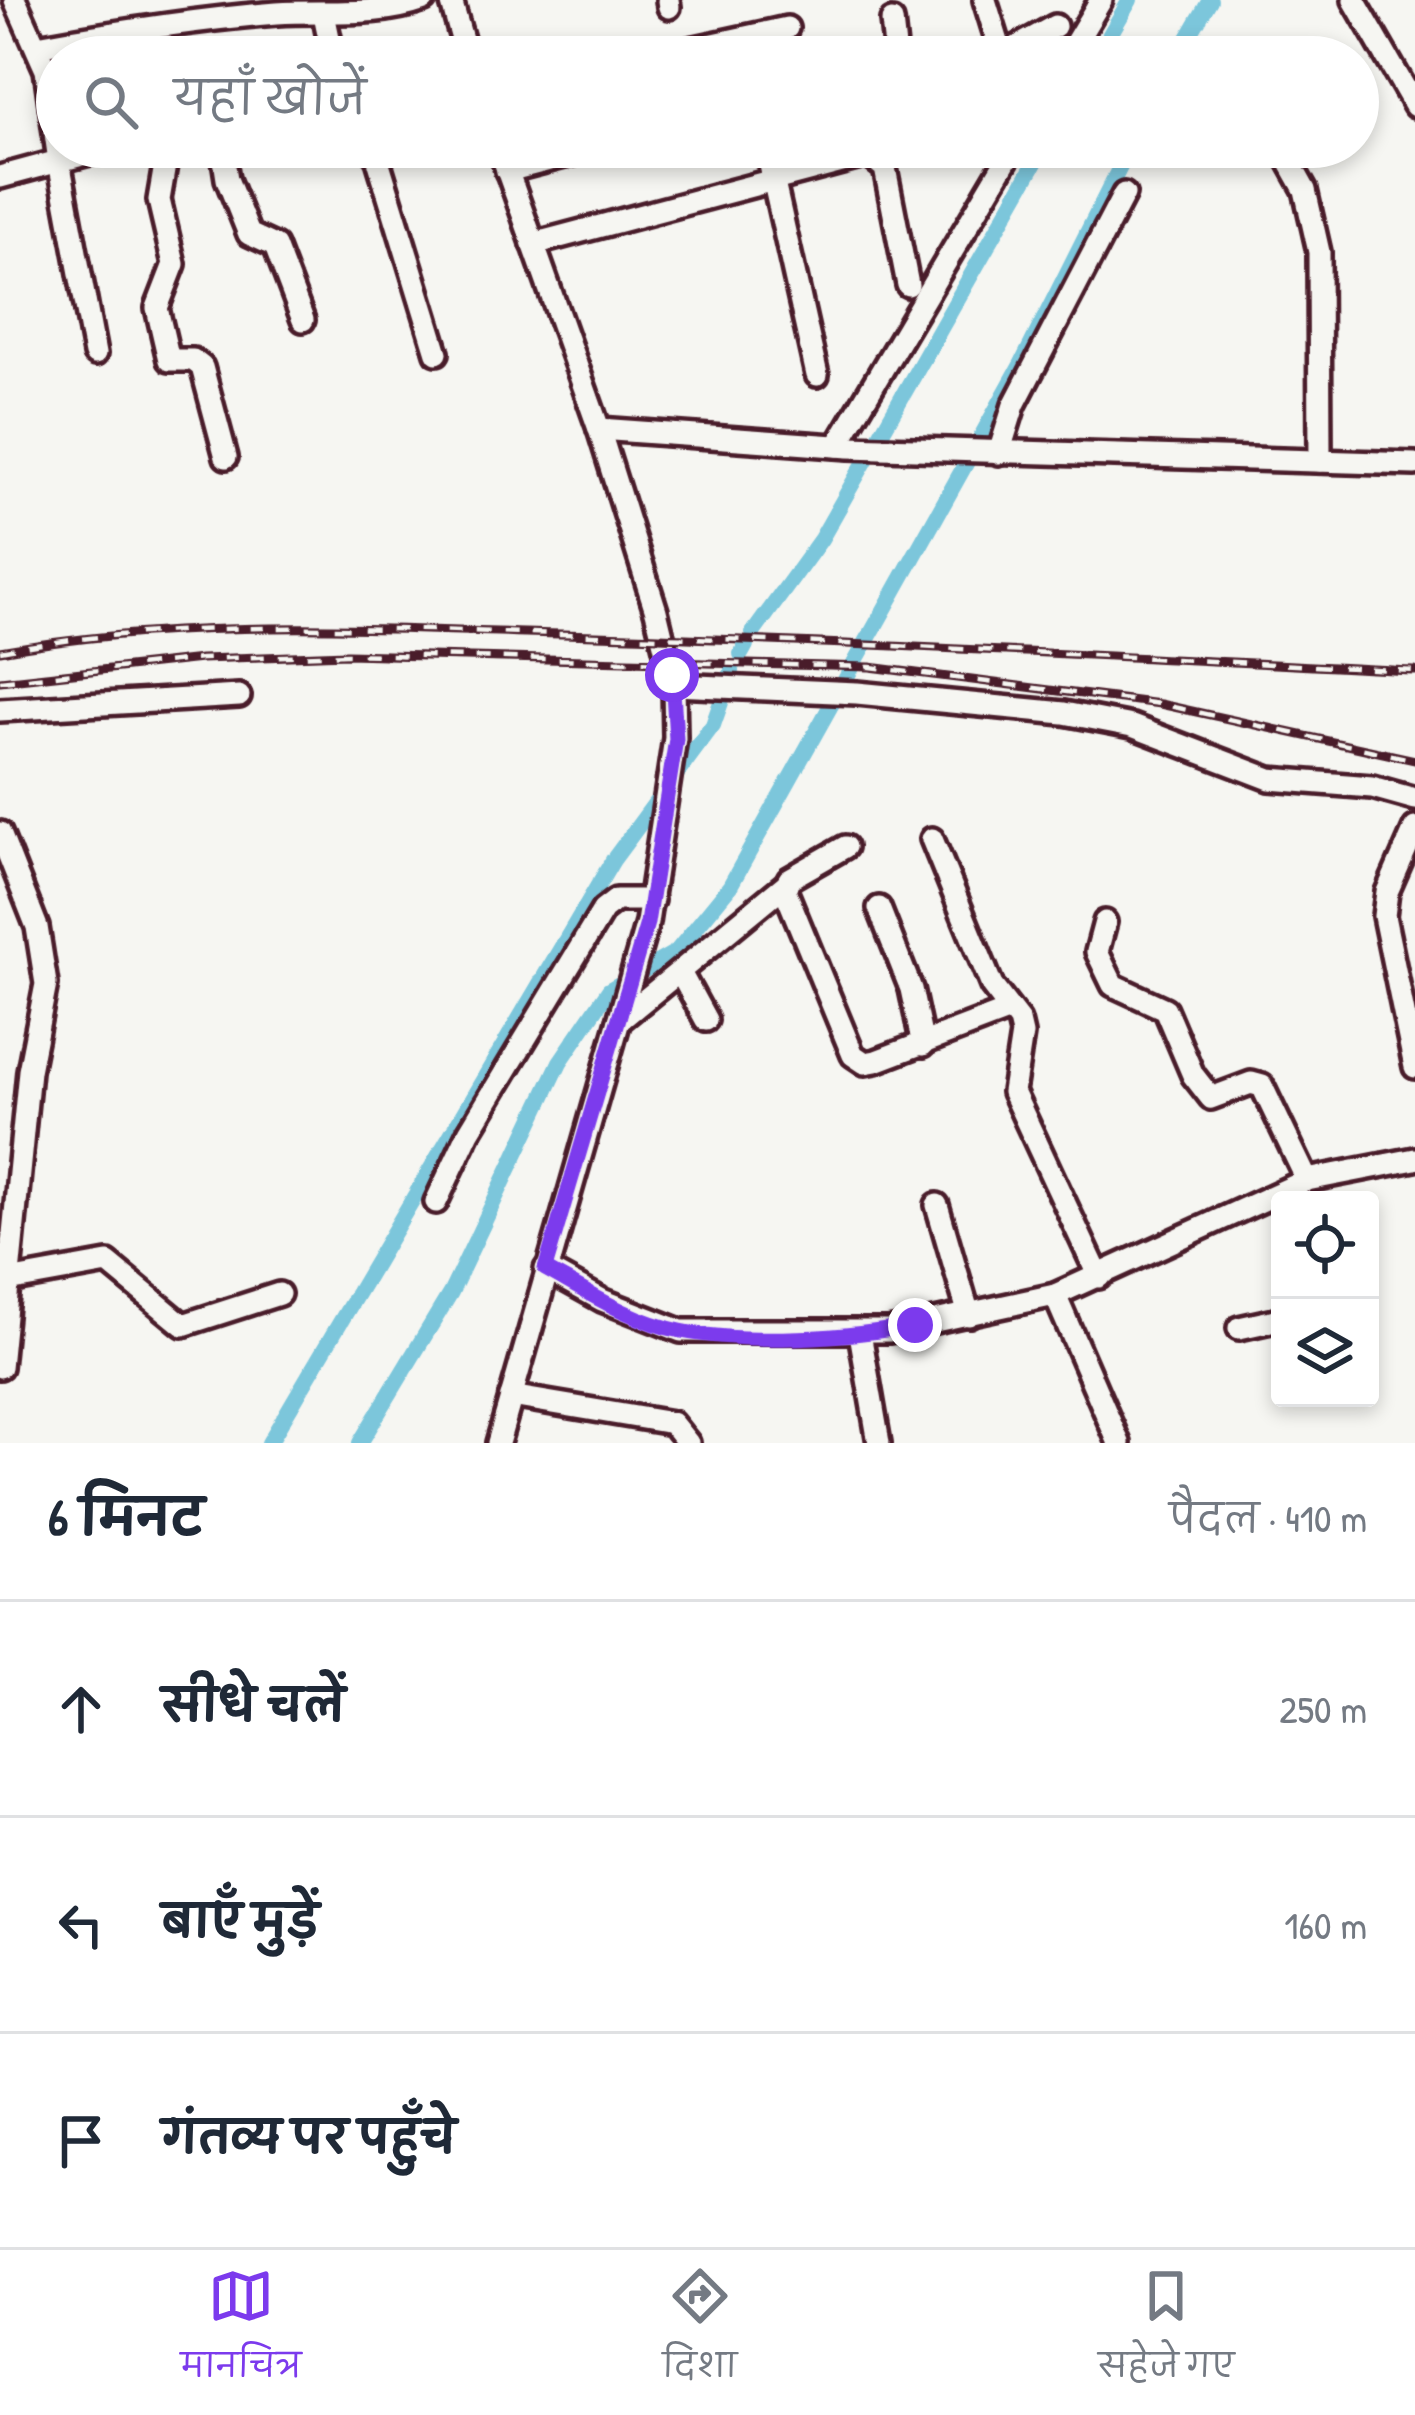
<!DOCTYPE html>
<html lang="hi">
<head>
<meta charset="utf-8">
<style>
  :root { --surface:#fff; --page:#f6f6f7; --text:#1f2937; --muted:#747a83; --line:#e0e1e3; --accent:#7c3aed }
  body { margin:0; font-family:"Patrick Hand","Playpen Sans Deva",sans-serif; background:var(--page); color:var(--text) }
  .controls { position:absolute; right:36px; bottom:36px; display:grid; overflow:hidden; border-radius:12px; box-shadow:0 6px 18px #0003 }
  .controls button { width:108px; height:108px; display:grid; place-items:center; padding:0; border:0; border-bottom:3px solid var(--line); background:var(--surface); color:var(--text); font:60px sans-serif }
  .stop { position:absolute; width:36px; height:36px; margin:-27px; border:9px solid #7c3aed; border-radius:50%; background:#fff }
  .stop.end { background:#7c3aed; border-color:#fff; box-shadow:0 3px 12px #0008 }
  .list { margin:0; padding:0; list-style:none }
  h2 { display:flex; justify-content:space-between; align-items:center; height:156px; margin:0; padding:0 48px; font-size:51px }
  h2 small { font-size:39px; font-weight:400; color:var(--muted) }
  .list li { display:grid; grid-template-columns:78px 1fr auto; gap:36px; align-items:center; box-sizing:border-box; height:216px; padding:0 48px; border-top:3px solid var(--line) }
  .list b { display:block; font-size:45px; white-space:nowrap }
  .list em { font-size:39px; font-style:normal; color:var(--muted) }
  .icon { flex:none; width:66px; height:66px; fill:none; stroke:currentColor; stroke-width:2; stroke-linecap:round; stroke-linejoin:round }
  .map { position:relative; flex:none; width:1415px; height:1443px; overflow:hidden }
  .search { position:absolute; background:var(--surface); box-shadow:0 6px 18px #0003; left:36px; right:36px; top:36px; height:132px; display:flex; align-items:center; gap:30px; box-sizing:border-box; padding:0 42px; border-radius:66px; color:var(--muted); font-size:45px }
  .sheet { height:804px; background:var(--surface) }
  nav { display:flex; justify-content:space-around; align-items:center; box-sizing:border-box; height:168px; border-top:3px solid var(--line); background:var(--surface); font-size:33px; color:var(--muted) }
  nav a { display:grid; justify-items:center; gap:6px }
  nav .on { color:var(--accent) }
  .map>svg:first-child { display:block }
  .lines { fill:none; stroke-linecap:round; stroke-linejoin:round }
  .canal { stroke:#7bc6db; stroke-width:16 }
  .minor-casing { stroke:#4a1f2b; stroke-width:30 }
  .minor { stroke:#f6f6f2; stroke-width:21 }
  .rail-casing { stroke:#4a1f2b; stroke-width:9 }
  .rail { stroke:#f6f6f2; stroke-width:4.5; stroke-dasharray:14; stroke-linecap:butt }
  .route { stroke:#7c3aed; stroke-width:15 }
</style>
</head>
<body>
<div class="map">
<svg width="1415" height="1443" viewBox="0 0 1415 1443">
  <rect width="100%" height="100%" fill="#f6f6f2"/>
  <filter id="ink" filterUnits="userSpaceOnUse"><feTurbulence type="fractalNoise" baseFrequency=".00833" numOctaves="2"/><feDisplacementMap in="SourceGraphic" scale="24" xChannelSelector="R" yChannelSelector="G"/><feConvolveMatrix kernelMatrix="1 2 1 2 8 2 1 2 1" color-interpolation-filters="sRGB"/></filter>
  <g filter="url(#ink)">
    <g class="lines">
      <!-- canal -->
      <g class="canal">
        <polyline points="1097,57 1130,0"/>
        <polyline points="1177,57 1210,0"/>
        <polyline points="753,633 821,539 1044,147"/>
        <polyline points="741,654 746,645"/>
        <polyline points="269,1443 613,860 713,725 732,671"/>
        <polyline points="360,1443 451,1292 560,1062 609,990 676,952 730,886 1021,365 1130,147"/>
      </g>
      <!-- minor casing -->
      <g class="minor-casing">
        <g id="minor">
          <polyline points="15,0 46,70 59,161 113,147"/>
          <polyline points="451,0 467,57"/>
          <polyline points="668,0 669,7"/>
          <polyline points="985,0 1002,55"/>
          <polyline points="1354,0 1415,106"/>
          <polyline points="324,14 333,57"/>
          <polyline points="892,21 896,57"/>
          <path d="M37 46C116 32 197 19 277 13 327 10 376 17 424 0"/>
          <polyline points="654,57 787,28"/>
          <polyline points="999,57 1055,26"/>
          <polyline points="1067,57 1101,0"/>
          <polyline points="168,147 159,200 174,264 157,308 169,360 193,360 202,367 226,457"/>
          <polyline points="222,147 227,179 249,234 275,246 303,320"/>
          <polyline points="374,147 437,353"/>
          <polyline points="766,147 817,375"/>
          <polyline points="1281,147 1305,190 1319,252 1320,461"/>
          <polyline points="876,156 910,147"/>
          <polyline points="507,171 599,147"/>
          <polyline points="0,177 59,161 95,354"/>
          <polyline points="533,244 868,155 885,168 908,285"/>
          <polyline points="599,429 849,447 1415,464"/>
          <polyline points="837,446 1014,147"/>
          <polyline points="999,453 1014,405 1124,194"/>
          <polyline points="674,685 857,693 1064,713 1132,726 1270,779 1372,787 1415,799"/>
          <polyline points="0,710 239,696"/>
          <polyline points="1415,828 1387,892 1384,916 1415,1067"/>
          <polyline points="0,833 37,927 46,984 29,1071 0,1367"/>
          <polyline points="932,839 992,986 1019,1021 1022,1034 1013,1092 1099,1277"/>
          <polyline points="845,847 789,879 785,890 853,1055 865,1063 876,1061 1010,1010"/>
          <polyline points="879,908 911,989 923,1045"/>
          <polyline points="1105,922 1097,952 1113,985 1165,1009 1193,1075 1211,1098 1251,1083 1262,1086 1307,1180"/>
          <polyline points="681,974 706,1020"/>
          <polyline points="619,1021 786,884"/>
          <polyline points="436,1202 469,1132 603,910 616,900 652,900"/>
          <polyline points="937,1205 969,1315"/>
          <polyline points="546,1269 602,1300 681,1331 889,1331 1055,1295 1307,1180 1415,1159"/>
          <polyline points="8,1281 108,1263 183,1325 279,1294"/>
          <polyline points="1055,1295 1119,1443"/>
          <polyline points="1239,1328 1280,1319"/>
          <polyline points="860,1333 879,1443"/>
          <polyline points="511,1396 672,1423 688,1443"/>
          <polyline points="498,1443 647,923 675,738 674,685 656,611 599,429 499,147"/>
        </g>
      </g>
      <!-- minor -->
      <use href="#minor" class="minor"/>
      <!-- rail casing -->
      <g class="rail-casing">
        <g id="rail">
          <path d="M0 651C185 617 375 629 562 634 846 642 1131 657 1415 671"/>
          <polyline points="0,681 201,659 347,654 870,667 1160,704 1415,760"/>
        </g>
      </g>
      <!-- rail -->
      <use href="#rail" class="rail"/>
    </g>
  </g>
  <g class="lines" filter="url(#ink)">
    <!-- route -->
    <path class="route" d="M672 675 676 739 647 923 545 1269C587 1292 633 1322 681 1331 746 1344 851 1338 915 1325"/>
  </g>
</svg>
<div class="controls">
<button><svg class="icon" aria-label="locate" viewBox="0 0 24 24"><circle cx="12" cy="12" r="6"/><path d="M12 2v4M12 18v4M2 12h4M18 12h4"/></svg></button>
<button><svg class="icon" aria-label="layers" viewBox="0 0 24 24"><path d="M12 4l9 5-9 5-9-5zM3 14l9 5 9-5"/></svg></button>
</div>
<div class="stop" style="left:672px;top:675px"></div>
<div class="stop end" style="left:915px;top:1325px"></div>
<div class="search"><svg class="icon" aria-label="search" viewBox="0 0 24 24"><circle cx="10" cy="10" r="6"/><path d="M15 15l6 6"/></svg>यहाँ खोजें</div>
</div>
<section class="sheet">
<h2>6 मिनट<small>पैदल · 410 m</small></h2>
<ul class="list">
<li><svg class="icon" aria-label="ahead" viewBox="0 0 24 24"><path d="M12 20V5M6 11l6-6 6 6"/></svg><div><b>सीधे चलें</b></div><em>250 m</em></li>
<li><svg class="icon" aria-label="left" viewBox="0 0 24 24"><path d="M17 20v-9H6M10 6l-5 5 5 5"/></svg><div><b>बाएँ मुड़ें</b></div><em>160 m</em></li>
<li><svg class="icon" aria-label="arrive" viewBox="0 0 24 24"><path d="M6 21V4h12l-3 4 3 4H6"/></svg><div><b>गंतव्य पर पहुँचे</b></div></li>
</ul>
</section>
<nav>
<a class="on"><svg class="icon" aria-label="map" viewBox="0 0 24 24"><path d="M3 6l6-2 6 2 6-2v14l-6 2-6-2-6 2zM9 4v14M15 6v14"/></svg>मानचित्र</a>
<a><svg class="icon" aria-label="directions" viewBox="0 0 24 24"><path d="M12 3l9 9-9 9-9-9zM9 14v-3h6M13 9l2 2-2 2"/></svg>दिशा</a>
<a><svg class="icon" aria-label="saved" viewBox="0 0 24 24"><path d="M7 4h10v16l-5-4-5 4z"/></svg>सहेजे गए</a>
</nav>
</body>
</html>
